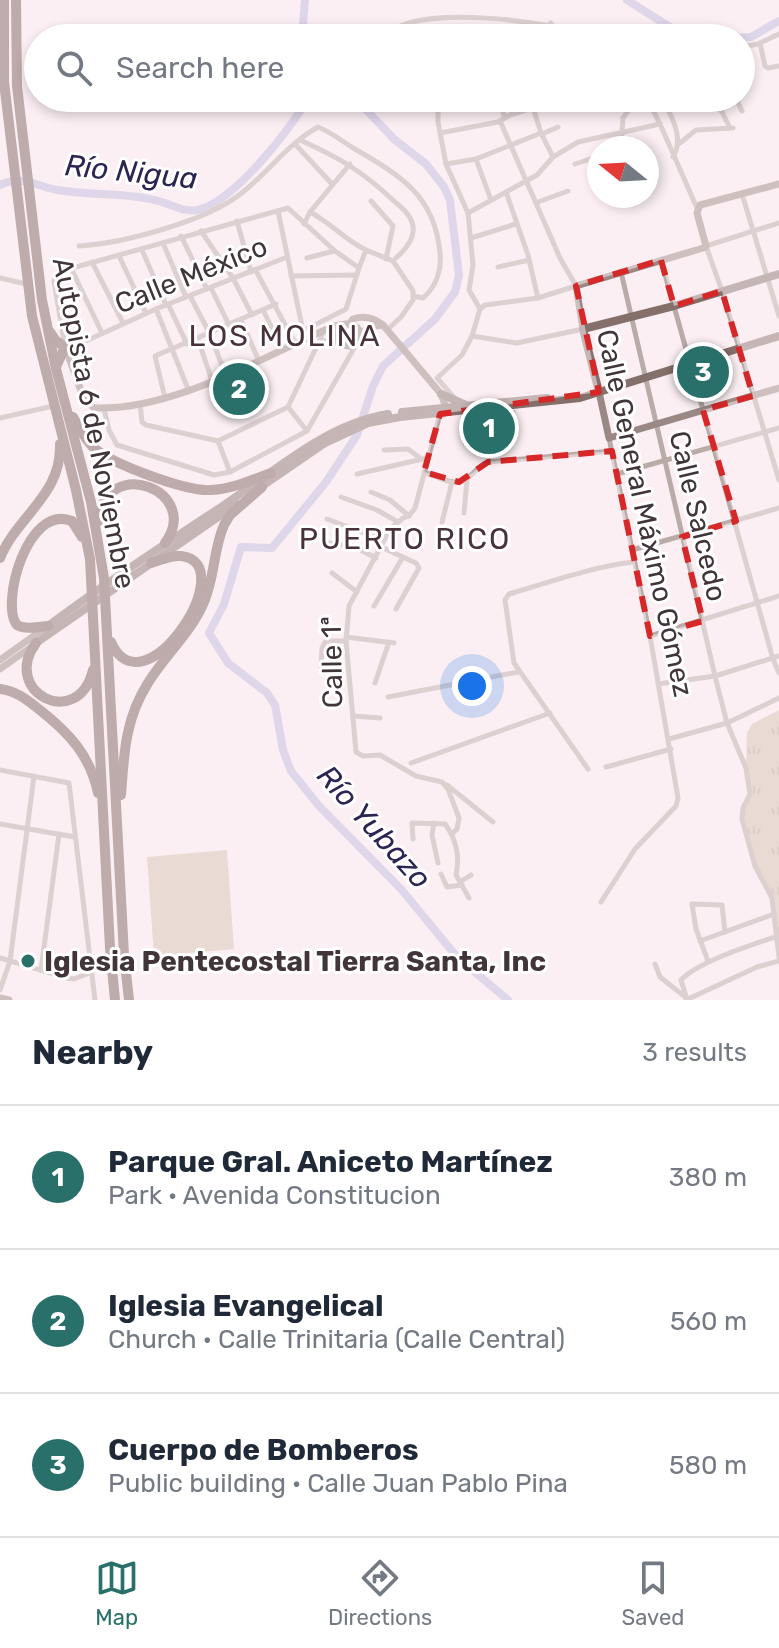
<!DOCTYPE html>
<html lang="en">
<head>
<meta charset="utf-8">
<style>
  :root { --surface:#fff; --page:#f6f6f7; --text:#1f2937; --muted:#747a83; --line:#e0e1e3; --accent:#287069 }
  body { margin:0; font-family:Rubik,sans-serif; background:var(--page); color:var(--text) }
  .compass { position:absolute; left:587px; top:136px; width:72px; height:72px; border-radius:50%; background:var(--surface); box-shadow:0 4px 12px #0003; rotate:288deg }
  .you { position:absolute; left:472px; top:686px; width:28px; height:28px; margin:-20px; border:6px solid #fff; border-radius:50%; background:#1a73e8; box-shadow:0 0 0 12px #1a73e833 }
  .badge { display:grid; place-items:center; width:52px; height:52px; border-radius:50%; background:var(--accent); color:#fff; font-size:26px; font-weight:700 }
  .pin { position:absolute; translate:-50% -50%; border:4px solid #fff; box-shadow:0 2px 8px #0006 }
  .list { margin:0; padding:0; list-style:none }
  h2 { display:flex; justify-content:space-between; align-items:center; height:104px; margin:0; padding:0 32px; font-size:34px }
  h2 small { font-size:26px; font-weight:400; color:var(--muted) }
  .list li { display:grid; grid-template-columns:52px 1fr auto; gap:24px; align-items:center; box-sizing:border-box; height:144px; padding:0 32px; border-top:2px solid var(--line) }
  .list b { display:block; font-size:30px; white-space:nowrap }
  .list p { margin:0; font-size:26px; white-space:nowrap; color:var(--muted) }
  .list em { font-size:26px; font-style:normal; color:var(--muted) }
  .icon { flex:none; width:44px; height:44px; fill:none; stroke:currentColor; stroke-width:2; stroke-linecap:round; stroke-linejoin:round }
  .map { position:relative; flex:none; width:779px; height:1000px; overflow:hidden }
  .search { position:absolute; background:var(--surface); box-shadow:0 4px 12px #0003; left:24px; right:24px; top:24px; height:88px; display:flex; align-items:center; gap:20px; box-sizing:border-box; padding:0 28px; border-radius:44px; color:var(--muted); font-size:30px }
  .sheet { height:536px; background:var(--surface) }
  nav { display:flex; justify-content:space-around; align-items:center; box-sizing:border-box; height:112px; border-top:2px solid var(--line); background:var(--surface); font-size:22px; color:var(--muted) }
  nav a { display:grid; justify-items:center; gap:4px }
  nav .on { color:var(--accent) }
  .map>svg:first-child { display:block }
  .grass { fill:#d5c1af }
  .park { fill:url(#park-tufts) }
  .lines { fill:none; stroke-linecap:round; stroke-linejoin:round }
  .river { stroke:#bbb9dd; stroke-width:8 }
  .street { stroke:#b8aba8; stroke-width:5 }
  .secondary { stroke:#9a8884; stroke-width:7 }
  .primary { stroke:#856f6a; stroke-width:8 }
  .highway { stroke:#735955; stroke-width:10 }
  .marked { fill:none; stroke:#d62828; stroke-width:6; stroke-dasharray:16 10; stroke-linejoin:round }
  .poi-dot { fill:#287069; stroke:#fff; stroke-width:3 }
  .labels { text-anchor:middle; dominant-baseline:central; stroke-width:6; stroke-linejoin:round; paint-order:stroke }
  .street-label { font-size:28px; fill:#413539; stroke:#fff }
  .poi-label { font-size:28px; font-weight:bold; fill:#413539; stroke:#fff; text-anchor:start }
  .water-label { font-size:30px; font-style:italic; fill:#2c2553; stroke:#fff }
  .neighbourhood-label { font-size:30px; letter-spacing:2px; fill:#49323a; stroke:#fff }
</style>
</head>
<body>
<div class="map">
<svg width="779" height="1000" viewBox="0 0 779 1000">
  <defs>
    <pattern id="park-tufts" width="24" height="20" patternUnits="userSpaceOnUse" patternTransform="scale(2)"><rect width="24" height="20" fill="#d5c1af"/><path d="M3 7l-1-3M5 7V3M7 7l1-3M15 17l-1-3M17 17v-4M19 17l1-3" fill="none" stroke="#b8a697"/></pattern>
  </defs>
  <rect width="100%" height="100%" fill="#fbeff3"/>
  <!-- grass -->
  <polygon class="grass" points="227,850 234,949 154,956 147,857"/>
  <!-- park -->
  <g class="park">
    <polygon points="515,410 517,439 463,445 463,418"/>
    <polygon points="779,710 779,957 772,898 755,866 742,819 750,794 746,768 747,733 752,724"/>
  </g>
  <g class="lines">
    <!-- river -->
    <g class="river">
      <polyline points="627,0 686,37 697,38"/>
      <polyline points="302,38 305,0"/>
      <polyline points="738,38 751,37 779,21"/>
      <polyline points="355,98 395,140 426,164 444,187 450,200 459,275 455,292 435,319 383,366 373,386 357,435 326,482 272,548 241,547 224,604 209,633 228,663 267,693 275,705 283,750 291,771 319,806 401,889 457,957 508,1000"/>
      <path d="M0 185C22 174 37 187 58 190 93 196 128 192 162 202 174 206 184 212 197 210 233 203 291 129 308 98"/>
    </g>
    <!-- street -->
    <g class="street">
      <polyline points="551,23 554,38"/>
      <path d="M383 38C413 0 557 23 602 38"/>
      <polyline points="760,43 765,66 768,68 779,66"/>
      <polyline points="741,47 758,44 779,34"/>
      <polyline points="500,98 504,117"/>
      <polyline points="530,98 541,133 553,157"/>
      <polyline points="643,98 651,106 660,124 697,208"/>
      <path d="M663 98C671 117 685 138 673 157"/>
      <polyline points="708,98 722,112 730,128"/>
      <polyline points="736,98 742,111"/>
      <polyline points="437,99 445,103 495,98"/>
      <polyline points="438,100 438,122 446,164 468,213 473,265 469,290 480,309"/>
      <polyline points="440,133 498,122 510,115 532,108"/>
      <polyline points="542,134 558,127"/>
      <path d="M300 140C340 158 362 171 394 201 402 208 411 215 413 226 415 239 405 250 396 258"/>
      <polyline points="680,143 696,130 733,128"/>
      <polyline points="295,144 332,184"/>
      <polyline points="621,148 623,118 637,98"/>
      <polyline points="476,159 491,200"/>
      <polyline points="446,164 476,159 541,133"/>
      <polyline points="575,164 599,156"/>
      <polyline points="506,192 528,255 538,298"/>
      <polyline points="742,194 779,316"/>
      <polyline points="371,201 393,226 386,259"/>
      <polyline points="538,202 568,191"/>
      <polyline points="278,211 303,331"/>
      <path d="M310 212C331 223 345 240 366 250"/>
      <polyline points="468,213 537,175 553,157 578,142 660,124"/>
      <polyline points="237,221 251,272"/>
      <polyline points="779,223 706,246 722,291 779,480"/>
      <polyline points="304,224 310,212 350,164"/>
      <polyline points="201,231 233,278 252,315"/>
      <polyline points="181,236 207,289"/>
      <polyline points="471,238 516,224"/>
      <polyline points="163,243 186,297"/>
      <path d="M79 246C124 243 208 221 243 192 269 171 289 143 318 127 331 132 343 142 355 149 401 176 435 196 440 253 442 270 436 287 423 298L414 296"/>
      <polyline points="142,250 166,305"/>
      <polyline points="119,256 146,313"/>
      <polyline points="287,257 156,309 88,340 65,347 54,281 58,272 288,208 335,251 359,268 346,309 303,331"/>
      <polyline points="307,258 334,251"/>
      <polyline points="661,260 773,659 779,673"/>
      <polyline points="92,262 123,323"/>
      <polyline points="498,267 529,260"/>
      <polyline points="71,268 102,333"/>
      <polyline points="359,268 366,250 393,261 413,291 413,300 401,317 387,330"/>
      <polyline points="256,271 295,343"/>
      <polyline points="621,272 715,676 727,723 746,768 750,794 743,808 742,819 755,866 772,898 779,957"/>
      <polyline points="291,276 357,275"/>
      <polyline points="0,278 26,284"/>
      <polyline points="211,288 229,325"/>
      <polyline points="190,296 210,334 226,376"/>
      <polyline points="168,304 187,344"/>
      <polyline points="156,309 188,389"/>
      <polyline points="263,310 283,350"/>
      <polyline points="241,320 259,361"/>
      <polyline points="472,336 517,343 583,329"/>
      <polyline points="198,339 212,381"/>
      <polyline points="320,340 341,343"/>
      <polyline points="165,398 155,356 276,304"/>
      <polyline points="456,400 437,378 462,355 472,336 480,309 485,305 538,298 576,286 560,258 500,121"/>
      <polyline points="140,404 142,422 146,425 218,441 288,407 324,331"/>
      <polyline points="288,407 307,431"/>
      <polyline points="104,409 109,430 117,445 214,475 230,472 307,431 357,343"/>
      <polyline points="440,414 415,508 409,516 403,518 390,529 349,606 346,641 356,752 363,756 380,755 416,776 442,782 448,789 459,818 457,829 452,834"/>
      <polyline points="0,418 53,406"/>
      <polyline points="218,441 230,472"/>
      <polyline points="384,450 408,449 420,458"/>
      <path d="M424 472C437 476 456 489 468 478 476 471 478 466 488 462L612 451"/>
      <polyline points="357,474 427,458"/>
      <polyline points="617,474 779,428"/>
      <polyline points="371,492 390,500 409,516"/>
      <polyline points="341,497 377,510 398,522"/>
      <polyline points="464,513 467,480"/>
      <polyline points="327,519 383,540"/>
      <polyline points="442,522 452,482"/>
      <polyline points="329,543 353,546 376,558"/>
      <polyline points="381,547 416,563 419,568 396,609"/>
      <polyline points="632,550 779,508"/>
      <polyline points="332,573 357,592"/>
      <polyline points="374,606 403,557"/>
      <polyline points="650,636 779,596"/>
      <polyline points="346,637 394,643"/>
      <polyline points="321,667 322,648 326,641 346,641"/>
      <polyline points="375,683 389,642"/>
      <polyline points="658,684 715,676 779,656"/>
      <polyline points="388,697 518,672"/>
      <polyline points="353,716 380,718"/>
      <polyline points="669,739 727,723 779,698"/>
      <polyline points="411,763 550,713"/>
      <polyline points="606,767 671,749"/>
      <path d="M588 769 514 663 505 600 509 594C550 582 591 567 633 562"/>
      <polyline points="0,770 69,783 95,1000"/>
      <polyline points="447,785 493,822"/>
      <polyline points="434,823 432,835 438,863"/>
      <polyline points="0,824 75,837"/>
      <path d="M413 839 412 823 445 824C456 839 460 857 456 875L469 898"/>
      <polyline points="441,874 447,887 462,885"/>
      <polyline points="460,882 471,875"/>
      <polyline points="601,902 635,849 676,806 678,798 650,636 609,438"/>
      <polyline points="700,941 774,914"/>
      <polyline points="0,958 67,978 74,979 92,972"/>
      <polyline points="708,961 696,929 692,904 722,905 725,932"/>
      <polyline points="655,964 660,977 684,996"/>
      <polyline points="41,970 59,834"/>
      <polyline points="0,990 10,961 34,776"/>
      <polyline points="686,1000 757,967 779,961"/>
      <path d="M687 1000 681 980C698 962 751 945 775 937"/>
    </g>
    <!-- secondary -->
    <g class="secondary">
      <path d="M350 323 353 319C365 315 374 318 383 325L441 394 447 410"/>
      <circle cx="349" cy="335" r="11"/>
      <polyline points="583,329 576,286 703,248 706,246 697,213 700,205 779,184"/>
      <polyline points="361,333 371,327 383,325"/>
      <path d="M65 347 84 399 94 408C174 411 262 357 334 326L346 324"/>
      <polyline points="599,392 609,438 779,388"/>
      <polyline points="0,660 46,627"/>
      <polyline points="0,669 34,645"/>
      <polyline points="0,998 9,1000"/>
    </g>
    <!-- primary -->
    <g class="primary">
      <polyline points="599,392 583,329 674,306 779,274"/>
      <polyline points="441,394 466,405"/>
      <polyline points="402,412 547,398"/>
      <polyline points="258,489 325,443 368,423 400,417 580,398 779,336"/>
      <path d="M48 626C105 583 165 544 224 505 275 471 326 424 388 414"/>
      <polyline points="36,643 237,504"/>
    </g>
    <!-- highway -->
    <g class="highway">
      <polyline points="4,0 4,82 32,316 76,490 90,559 110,948 115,1000"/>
      <polyline points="16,0 17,86 42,300 56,369 91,502 104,578 124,955 129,1000"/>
      <polyline points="50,332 56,341 65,347 56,367"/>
      <path d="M73 417C79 427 85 440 94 448 112 464 187 492 211 490 232 489 252 480 271 473"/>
      <path d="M99 521C105 453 203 491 165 543"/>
      <path d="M0 558C17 516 62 495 60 444"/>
      <path d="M48 626C39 627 25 630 17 625 0 605 27 503 72 521L82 537"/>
      <path d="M111 642C143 716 244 562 181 556 171 555 161 560 151 563"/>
      <path d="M36 643C0 692 78 732 93 670"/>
      <path d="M0 689C17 691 27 700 40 710 69 733 90 755 98 793"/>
      <path d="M121 795C124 754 125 719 148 683 165 655 191 633 204 602 215 577 213 550 224 525L230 515 262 487"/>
    </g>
  </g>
  <!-- marked area -->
  <path d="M0 0H779V1000H0ZM661 260 674 306 722 291 753 396 703 410 736 521 682 537 703 621 650 636 612 451 488 462 459 482 424 472 440 414 599 392 576 286Z" fill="#fbeff3" fill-opacity=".55" fill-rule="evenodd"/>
  <path class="marked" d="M661 260 674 306 722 291 753 396 703 410 736 521 682 537 703 621 650 636 612 451 488 462 459 482 424 472 440 414 599 392 576 286Z"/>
  <!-- markers -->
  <circle class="poi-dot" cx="28" cy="961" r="8"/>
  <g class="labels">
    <!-- street labels -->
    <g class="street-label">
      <text transform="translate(191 275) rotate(-22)">Calle México</text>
      <text transform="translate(94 423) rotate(79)">Autopista 6 de Noviembre</text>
      <text transform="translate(645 513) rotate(78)">Calle General Máximo Gómez</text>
      <text transform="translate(698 516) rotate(77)">Calle Salcedo</text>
      <text transform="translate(332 662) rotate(-91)">Calle 1ª</text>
    </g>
    <!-- poi labels -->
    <g class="poi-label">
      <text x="44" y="961">Iglesia Pentecostal Tierra Santa, Inc</text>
    </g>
    <!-- water labels -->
    <g class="water-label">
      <text transform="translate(131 172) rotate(6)">Río Nigua</text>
      <text transform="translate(374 827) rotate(48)">Río Yubazo</text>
    </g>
    <!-- neighbourhood labels -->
    <g class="neighbourhood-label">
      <text x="285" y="336">LOS MOLINA</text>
      <text x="405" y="539">PUERTO RICO</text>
    </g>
  </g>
</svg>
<svg class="compass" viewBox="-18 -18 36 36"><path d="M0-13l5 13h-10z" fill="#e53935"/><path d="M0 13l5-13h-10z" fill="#747a83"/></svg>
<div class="you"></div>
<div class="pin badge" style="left:489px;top:428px">1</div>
<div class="pin badge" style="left:239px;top:389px">2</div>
<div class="pin badge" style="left:703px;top:372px">3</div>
<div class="search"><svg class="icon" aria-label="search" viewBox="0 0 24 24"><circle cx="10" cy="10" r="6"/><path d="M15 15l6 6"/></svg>Search here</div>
</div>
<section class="sheet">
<h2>Nearby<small>3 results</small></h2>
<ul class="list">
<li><span class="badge">1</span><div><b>Parque Gral. Aniceto Martínez</b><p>Park · Avenida Constitucion</p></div><em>380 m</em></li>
<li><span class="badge">2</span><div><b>Iglesia Evangelical</b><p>Church · Calle Trinitaria (Calle Central)</p></div><em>560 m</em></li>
<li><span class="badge">3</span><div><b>Cuerpo de Bomberos</b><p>Public building · Calle Juan Pablo Pina</p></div><em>580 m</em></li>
</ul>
</section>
<nav>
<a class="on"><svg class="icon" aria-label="map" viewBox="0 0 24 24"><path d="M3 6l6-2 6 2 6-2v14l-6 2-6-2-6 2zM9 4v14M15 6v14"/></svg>Map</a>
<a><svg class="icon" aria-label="directions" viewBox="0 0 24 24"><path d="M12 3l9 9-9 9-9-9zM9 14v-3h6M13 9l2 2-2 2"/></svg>Directions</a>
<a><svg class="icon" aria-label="saved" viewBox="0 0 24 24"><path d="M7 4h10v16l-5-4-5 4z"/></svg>Saved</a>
</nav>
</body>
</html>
